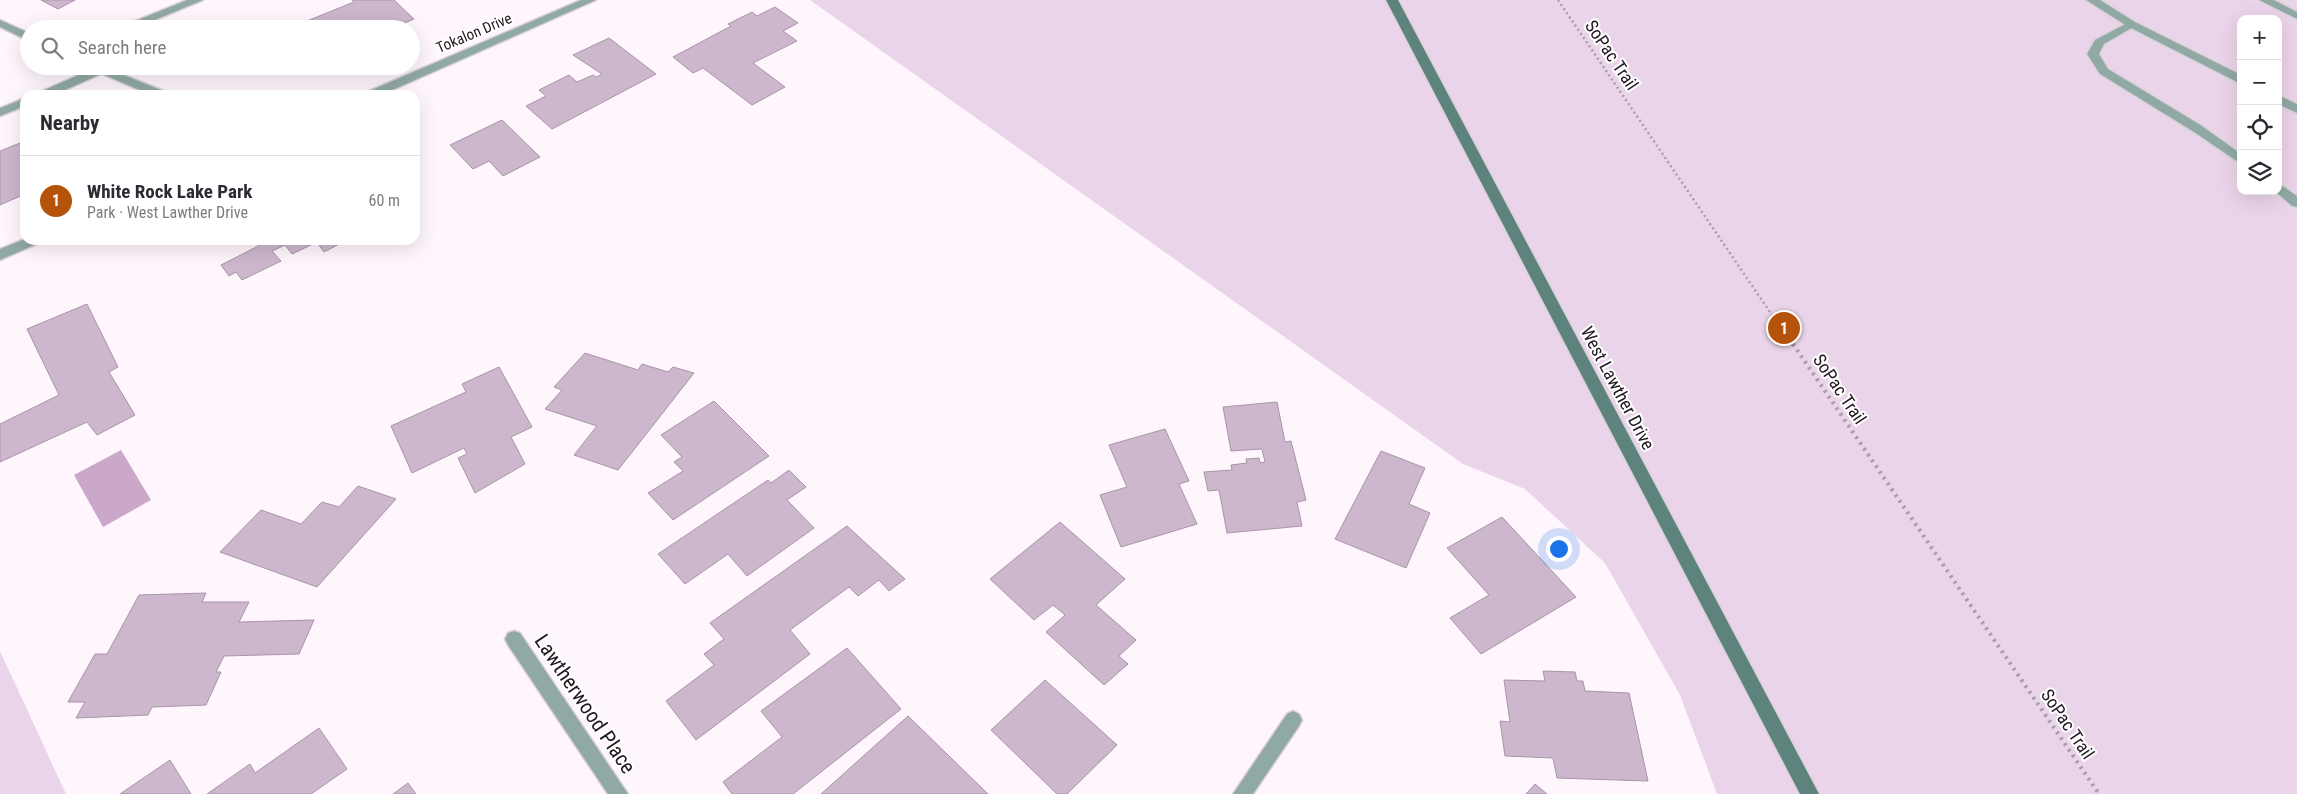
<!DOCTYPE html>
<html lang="en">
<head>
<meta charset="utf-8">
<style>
  :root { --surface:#fff; --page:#f2f2f3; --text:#2b2b33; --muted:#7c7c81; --line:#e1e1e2; --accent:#b45309 }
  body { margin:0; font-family:"Roboto Condensed",sans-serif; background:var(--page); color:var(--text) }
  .controls { position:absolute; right:15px; top:15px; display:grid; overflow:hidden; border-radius:10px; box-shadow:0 5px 20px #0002 }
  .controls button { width:45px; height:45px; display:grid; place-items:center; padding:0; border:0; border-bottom:1px solid var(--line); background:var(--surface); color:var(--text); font:25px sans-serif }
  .you { position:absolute; left:1558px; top:548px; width:18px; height:18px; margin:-12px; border:4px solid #fff; border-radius:50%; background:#1a73e8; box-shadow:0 0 0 8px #1a73e833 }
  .badge { display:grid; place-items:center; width:32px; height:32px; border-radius:50%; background:var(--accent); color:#fff; font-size:16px; font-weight:700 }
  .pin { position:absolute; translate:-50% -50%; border:2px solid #fff; box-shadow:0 1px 5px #0006 }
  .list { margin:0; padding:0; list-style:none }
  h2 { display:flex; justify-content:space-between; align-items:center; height:65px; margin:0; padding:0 20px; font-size:21px }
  h2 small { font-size:16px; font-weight:400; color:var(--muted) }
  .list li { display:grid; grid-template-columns:32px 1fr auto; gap:15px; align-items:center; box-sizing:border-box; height:90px; padding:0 20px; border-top:1px solid var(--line) }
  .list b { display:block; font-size:19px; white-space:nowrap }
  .list p { margin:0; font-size:16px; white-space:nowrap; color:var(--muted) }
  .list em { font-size:16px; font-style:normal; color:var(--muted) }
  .icon { flex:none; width:28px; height:28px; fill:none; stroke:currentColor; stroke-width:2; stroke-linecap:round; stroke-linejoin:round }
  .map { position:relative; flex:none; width:2297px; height:794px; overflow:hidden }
  .search { position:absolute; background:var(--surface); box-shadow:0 5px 20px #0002; left:20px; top:20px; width:400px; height:55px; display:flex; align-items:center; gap:12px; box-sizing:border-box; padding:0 18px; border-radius:28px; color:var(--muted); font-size:19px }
  .panel { position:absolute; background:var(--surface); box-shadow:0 5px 20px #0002; left:20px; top:90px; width:400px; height:155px; border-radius:15px }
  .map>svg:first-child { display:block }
  .green { fill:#ead4e9; fill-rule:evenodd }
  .water { fill:#cba8ca }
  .building { fill:#ccb7cc; stroke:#a994a8 }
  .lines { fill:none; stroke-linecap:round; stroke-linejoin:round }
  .lane-casing { stroke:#dad2da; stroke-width:3 }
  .street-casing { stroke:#dad2da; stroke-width:3 }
  .secondary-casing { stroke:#dad2da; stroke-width:3 }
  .path-far1 { stroke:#a79ea6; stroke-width:2.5; stroke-dasharray:2 3; stroke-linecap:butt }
  .path { stroke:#a79ea6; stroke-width:4; stroke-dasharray:2.5 4.5; stroke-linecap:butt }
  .lane { fill:#91a9a4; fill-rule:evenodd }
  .street { fill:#91a9a4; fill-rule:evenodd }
  .secondary { fill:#5e827c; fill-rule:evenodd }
  .labels { text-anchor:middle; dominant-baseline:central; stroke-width:4; stroke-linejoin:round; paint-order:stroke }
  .far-street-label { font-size:15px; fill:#201820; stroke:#fff }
  .street-label { font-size:18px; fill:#201820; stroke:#fff }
  .near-street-label { font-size:21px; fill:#201820; stroke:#fff }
</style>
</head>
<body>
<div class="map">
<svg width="2297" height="794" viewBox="0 0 2297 794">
  <rect width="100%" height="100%" fill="#fef5fd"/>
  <!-- green -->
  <g class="green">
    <path d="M810 0H2297V794H1717L1680 695 1605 563 1525 489 1463 464ZM2241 19H2278V191H2241Z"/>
    <polygon points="0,651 66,794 0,794"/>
  </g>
  <!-- water -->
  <polygon class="water" points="121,450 151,500 103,527 74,475"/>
  <!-- building -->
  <g class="building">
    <polygon points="41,0 75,0 58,9"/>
    <polygon points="352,0 394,0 414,19 391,29 287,29 354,2"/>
    <polygon points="775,7 798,23 783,31 797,41 753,63 785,87 752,105 703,68 693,73 673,57 731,26 728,24 752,12 757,16"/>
    <polygon points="609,38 656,74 552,129 526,106 546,96 539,90 569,75 577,82 593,75 596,77 602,74 573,55"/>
    <polygon points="502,120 540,157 503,176 489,161 473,169 450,145"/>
    <polygon points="25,141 25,194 0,205 0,151"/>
    <polygon points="270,240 347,240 324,252 318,244 313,244 292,254 285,245 272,251 281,261 242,280 236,272 229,276 221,265"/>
    <polygon points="87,304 118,367 109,372 135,415 97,435 87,422 0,462 0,424 59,395 27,329"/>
    <polygon points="585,353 638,370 642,364 668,372 673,367 694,373 618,470 574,455 597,426 545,409 562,390 554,387"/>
    <polygon points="499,367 532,427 511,437 525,464 475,493 458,458 467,454 464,448 412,473 391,426 466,392 462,384"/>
    <polygon points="714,401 769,456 673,520 648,493 683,471 674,462 682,457 661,435"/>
    <polygon points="1277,402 1285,442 1291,441 1306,500 1297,502 1302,526 1227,533 1219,490 1208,491 1204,472 1232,470 1231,465 1247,463 1246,459 1259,458 1260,463 1265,462 1262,449 1231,451 1223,407"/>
    <polygon points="1165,429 1189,481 1179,484 1197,524 1121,547 1100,495 1127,487 1109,445"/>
    <polygon points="1381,451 1425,468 1409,504 1430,513 1406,568 1335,539"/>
    <polygon points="789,470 806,487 787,500 814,528 747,576 728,554 685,584 658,554 768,480 771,483"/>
    <polygon points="358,486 396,499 317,587 220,552 261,510 301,524 322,502 339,507"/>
    <polygon points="1502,517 1576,597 1481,654 1450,618 1489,595 1447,548"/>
    <polygon points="1060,522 1125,579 1096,605 1136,640 1119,656 1128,664 1104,685 1046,632 1065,615 1053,605 1034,620 990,579"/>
    <polygon points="847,526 905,579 889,591 879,580 858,596 849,587 790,630 810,654 696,740 666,701 714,665 704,654 724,639 710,623"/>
    <polygon points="206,593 202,602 249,602 239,622 314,620 299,654 224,656 216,672 221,672 206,705 152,707 148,715 76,718 85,702 68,702 95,654 107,654 139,595"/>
    <polygon points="847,648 901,709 793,794 732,794 723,782 782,737 761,711"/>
    <polygon points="1543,671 1575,672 1577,681 1583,681 1585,691 1629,693 1648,781 1557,778 1553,758 1505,756 1500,721 1510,722 1504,680 1545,681"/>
    <polygon points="1045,680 1117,745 1067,794 1057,794 991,730"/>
    <polygon points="908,716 988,794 821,794"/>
    <polygon points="319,728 347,769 311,794 207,794 250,764 255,773"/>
    <polygon points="170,760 191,794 120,794"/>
    <polygon points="408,783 416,794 393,794"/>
    <polygon points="1535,784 1547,794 1526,794"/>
  </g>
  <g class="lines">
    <!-- lane casing -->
    <g class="lane-casing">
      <g id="lane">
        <polygon points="187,0 203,0 133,29 116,29"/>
        <polygon points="2259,0 2274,0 2297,12 2297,19"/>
        <polygon points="2131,21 2137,24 2135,26 2104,44 2099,54 2108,69 2202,126 2241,154 2241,164 2194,132 2100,74 2087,54 2095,40"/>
        <polygon points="99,66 105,70 103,73 54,95 38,95 40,92"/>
        <polygon points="25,98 25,106 0,116 0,108"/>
        <polygon points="2278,183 2297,196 2297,207 2292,206 2275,191 2278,191"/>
      </g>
    </g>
    <!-- street casing -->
    <g class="street-casing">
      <g id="street">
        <polygon points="581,0 596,0 381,95 365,95 367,92"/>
        <polygon points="2086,0 2100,0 2135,22 2241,75 2241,84 2127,26"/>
        <polygon points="0,20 29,33 29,41 0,27"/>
        <polygon points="84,66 101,66 166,92 168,95 151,95"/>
        <polygon points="2278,95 2297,104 2297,113 2278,104"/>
        <polygon points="25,239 41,240 39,243 0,260 0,249"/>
        <polygon points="514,631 520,633 628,794 608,794 508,645 505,639 508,633"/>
        <polygon points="1293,711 1299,714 1302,720 1299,726 1253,794 1233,794 1287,714"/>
      </g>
    </g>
    <!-- secondary casing -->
    <g class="secondary-casing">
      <polygon id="secondary" points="1386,0 1398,0 1819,794 1800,794"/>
    </g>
    <!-- path-far1 -->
    <polyline class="path-far1" points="1558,0 1793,346"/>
    <!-- path -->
    <polyline class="path" points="1793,344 2099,794"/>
    <!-- lane -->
    <use href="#lane" class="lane"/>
    <!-- street -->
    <use href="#street" class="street"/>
    <!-- secondary -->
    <use href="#secondary" class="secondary"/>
  </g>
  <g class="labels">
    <!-- far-street labels -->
    <g class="far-street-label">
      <text transform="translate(474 33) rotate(-23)">Tokalon Drive</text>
    </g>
    <!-- street labels -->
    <g class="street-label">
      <text transform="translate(1612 55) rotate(56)">SoPac Trail</text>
      <text transform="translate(1618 388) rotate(62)">West Lawther Drive</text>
      <text transform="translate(1840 389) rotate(56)">SoPac Trail</text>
      <text transform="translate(2068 724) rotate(56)">SoPac Trail</text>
    </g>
    <!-- near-street labels -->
    <g class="near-street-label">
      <text transform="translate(585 704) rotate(56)">Lawtherwood Place</text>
    </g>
  </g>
</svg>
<div class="controls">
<button>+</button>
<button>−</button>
<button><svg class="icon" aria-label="locate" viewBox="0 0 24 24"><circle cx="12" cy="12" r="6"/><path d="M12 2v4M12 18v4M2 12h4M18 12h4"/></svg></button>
<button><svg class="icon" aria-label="layers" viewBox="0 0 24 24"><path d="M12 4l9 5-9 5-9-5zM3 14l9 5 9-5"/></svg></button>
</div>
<div class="you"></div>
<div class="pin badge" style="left:1784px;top:328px">1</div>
<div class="search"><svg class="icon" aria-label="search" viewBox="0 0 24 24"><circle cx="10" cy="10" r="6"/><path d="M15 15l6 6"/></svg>Search here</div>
<section class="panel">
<h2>Nearby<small></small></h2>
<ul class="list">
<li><span class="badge">1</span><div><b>White Rock Lake Park</b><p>Park · West Lawther Drive</p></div><em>60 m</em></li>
</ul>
</section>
</div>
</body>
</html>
